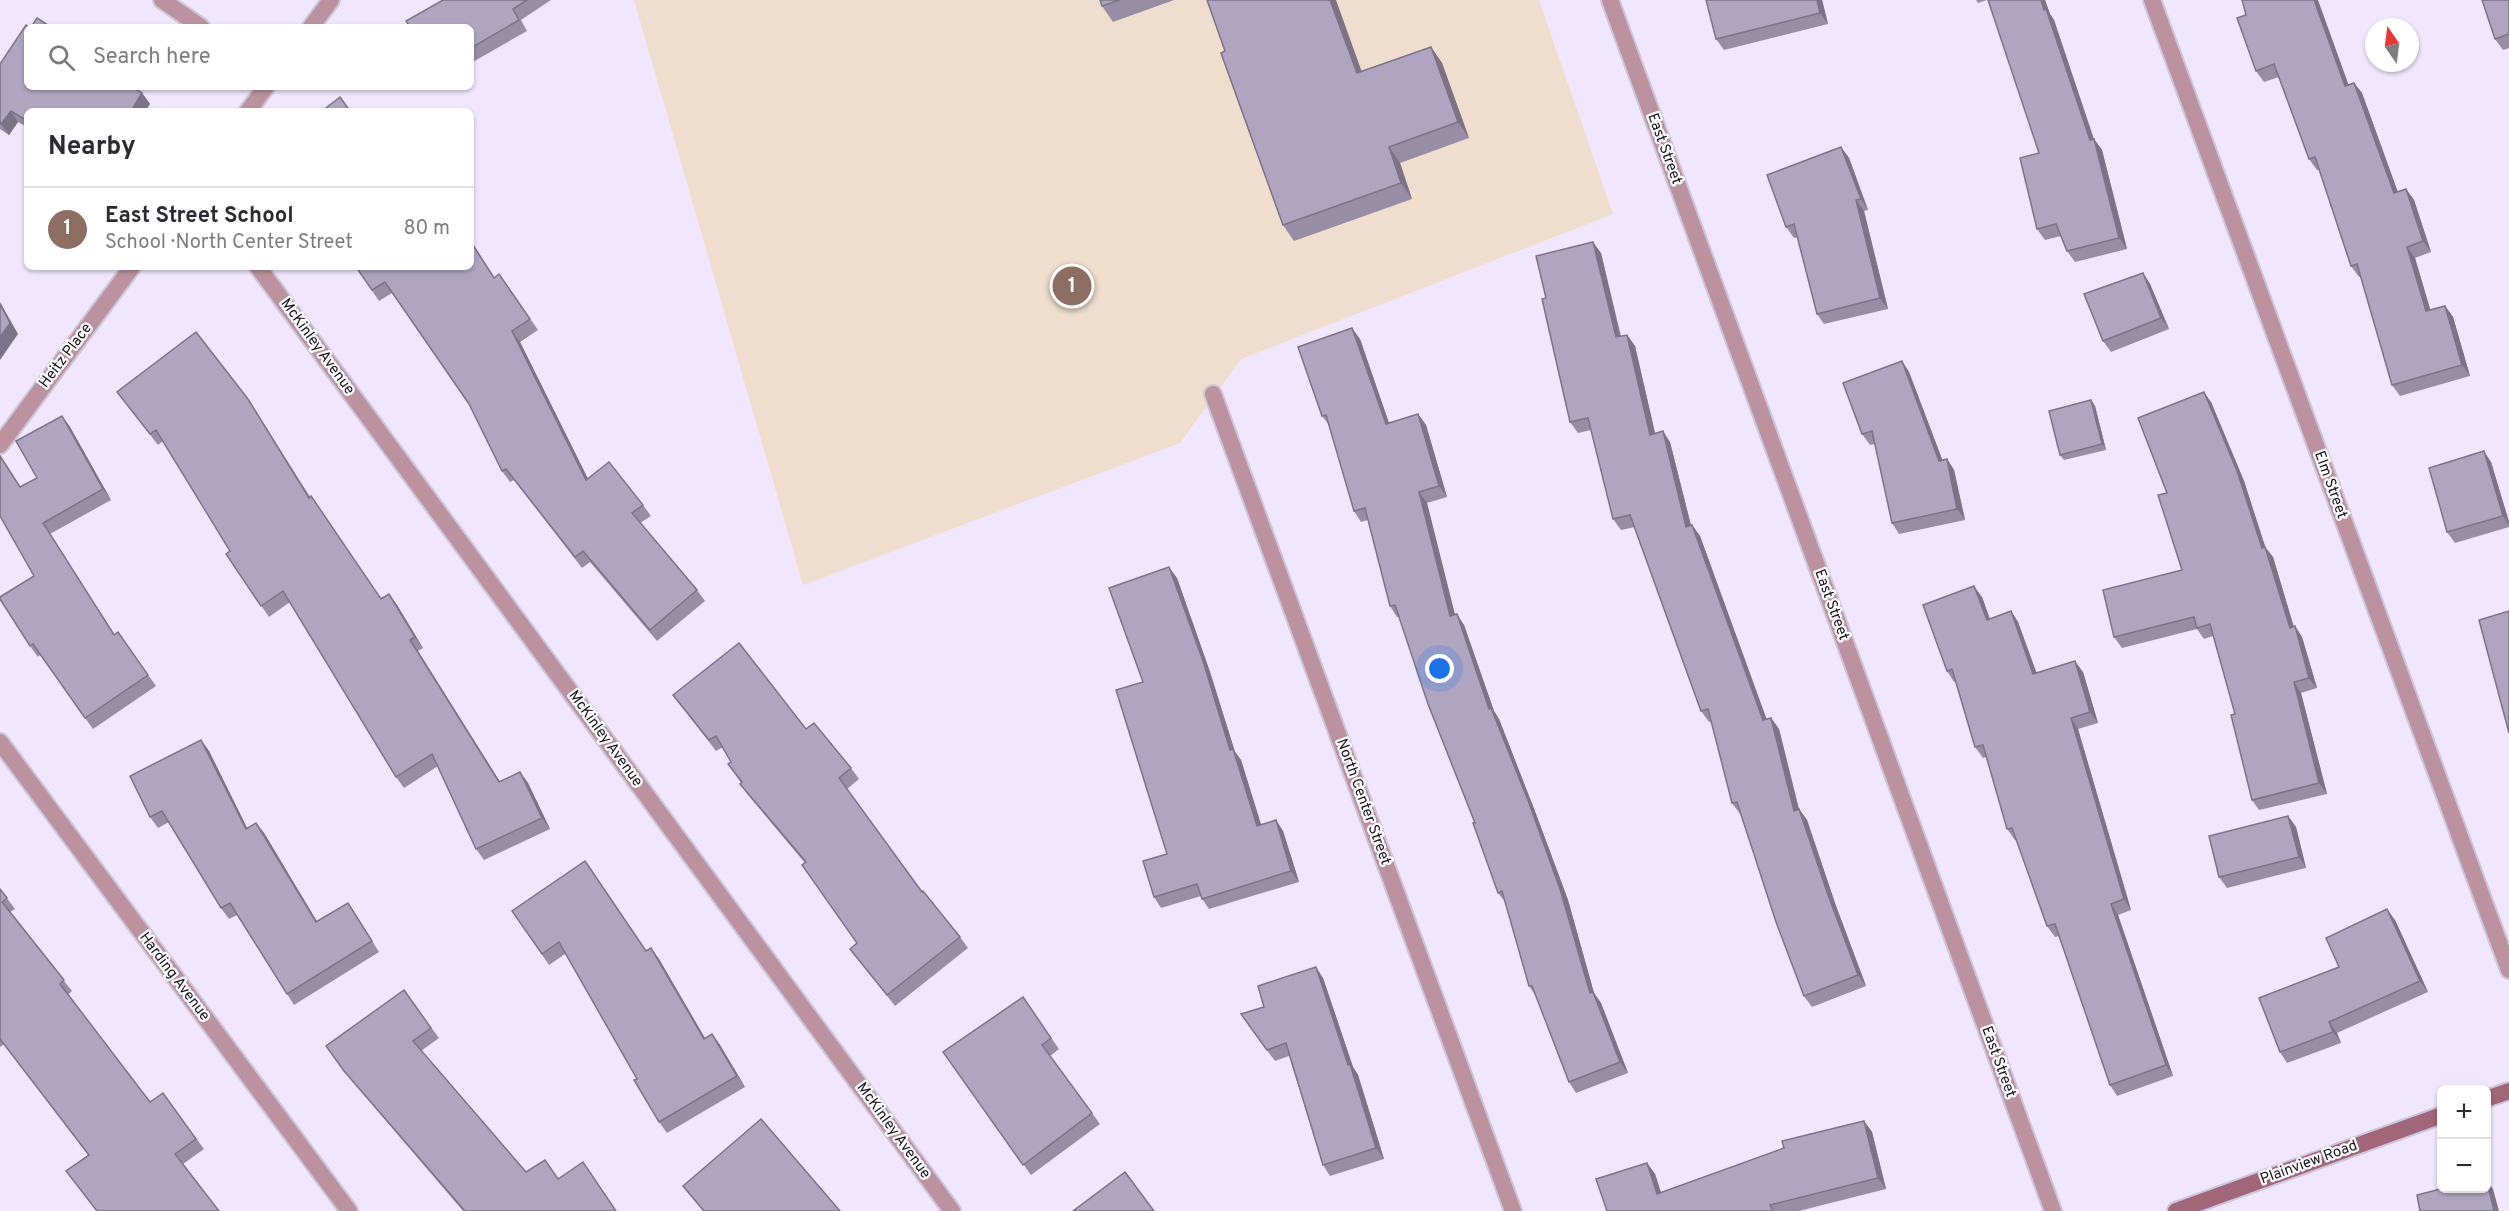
<!DOCTYPE html>
<html lang="en">
<head>
<meta charset="utf-8">
<style>
  :root { --surface:#fff; --page:#f7f7f7; --text:#2b2b33; --muted:#7c7c81; --line:#e1e1e2; --accent:#7c3aed }
  body { margin:0; font-family:Overpass,sans-serif; background:var(--page); color:var(--text) }
  .controls { position:absolute; right:18px; bottom:18px; display:grid; overflow:hidden; border-radius:9px; box-shadow:0 2px 4px #0004 }
  .controls button { width:54px; height:54px; display:grid; place-items:center; padding:0; border:0; border-bottom:2px solid var(--line); background:var(--surface); color:var(--text); font:30px sans-serif }
  .compass { position:absolute; left:2365px; top:18px; width:54px; height:54px; border-radius:50%; background:var(--surface); box-shadow:0 2px 4px #0004; rotate:346deg }
  .you { position:absolute; left:1440px; top:669px; width:21px; height:21px; margin:-15px; border:4px solid #fff; border-radius:50%; background:#1a73e8; box-shadow:0 0 0 9px #1a73e833 }
  .badge { display:grid; place-items:center; width:39px; height:39px; border-radius:50%; background:var(--accent); color:#fff; font-size:20px; font-weight:700 }
  .pin { position:absolute; translate:-50% -50%; border:3px solid #fff; box-shadow:0 2px 6px #0006 }
  .list { margin:0; padding:0; list-style:none }
  h2 { display:flex; justify-content:space-between; align-items:center; height:78px; margin:0; padding:0 24px; font-size:26px }
  h2 small { font-size:20px; font-weight:400; color:var(--muted) }
  .list li { display:grid; grid-template-columns:39px 1fr auto; gap:18px; align-items:center; box-sizing:border-box; height:84px; padding:0 24px; border-top:2px solid var(--line) }
  .list b { display:block; font-size:22px; white-space:nowrap }
  .list p { margin:0; font-size:20px; white-space:nowrap; color:var(--muted) }
  .list em { font-size:20px; font-style:normal; color:var(--muted) }
  .icon { flex:none; width:33px; height:33px; fill:none; stroke:currentColor; stroke-width:2; stroke-linecap:round; stroke-linejoin:round }
  .map { position:relative; flex:none; width:2509px; height:1211px; overflow:hidden }
  .search { position:absolute; background:var(--surface); box-shadow:0 2px 4px #0004; left:24px; top:24px; width:450px; height:66px; display:flex; align-items:center; gap:15px; box-sizing:border-box; padding:0 21px; border-radius:9px; color:var(--muted); font-size:22px }
  .panel { position:absolute; background:var(--surface); box-shadow:0 2px 4px #0004; left:24px; top:108px; width:450px; height:162px; border-radius:9px }
  .map>svg:first-child { display:block }
  .education { fill:#efdecd }
  .lines { fill:none; stroke-linecap:round; stroke-linejoin:round }
  .minor-casing { stroke:#cdc5da; stroke-width:20 }
  .secondary-casing { stroke:#cdc5da; stroke-width:20 }
  .minor { stroke:#bb929d; stroke-width:16 }
  .secondary { stroke:#a16677; stroke-width:16 }
  .wall { fill:#978ea6 }
  .shaded-wall { fill:#7b7487 }
  .building { fill:#b0a5c1; stroke:#7b7487; stroke-width:1.5 }
  .labels { text-anchor:middle; dominant-baseline:central; stroke-width:4.5; stroke-linejoin:round; paint-order:stroke }
  .street-label { font-size:15px; fill:#17121c; stroke:#fff }
</style>
</head>
<body>
<div class="map">
<svg width="2509" height="1211" viewBox="0 0 2509 1211">
  <rect width="100%" height="100%" fill="#f0e7fe"/>
  <!-- education -->
  <polygon class="education" points="634,0 1539,0 1613,214 1241,359 1180,443 803,585"/>
  <g class="lines">
    <!-- minor casing -->
    <g class="minor-casing">
      <g id="minor">
        <polyline points="162,0 201,27"/>
        <polyline points="1610,0 2053,1211"/>
        <polyline points="2152,0 2509,970"/>
        <polyline points="311,27 331,0"/>
        <polyline points="248,111 266,87"/>
        <polyline points="258,267 952,1211"/>
        <polyline points="1213,394 1513,1211"/>
        <polyline points="0,445 132,267"/>
        <polyline points="0,742 349,1211"/>
      </g>
    </g>
    <!-- secondary casing -->
    <g class="secondary-casing">
      <g id="secondary">
        <polyline points="2486,1099 2509,1091"/>
        <polyline points="2176,1211 2442,1115"/>
      </g>
    </g>
    <!-- minor -->
    <use href="#minor" class="minor"/>
    <!-- secondary -->
    <use href="#secondary" class="secondary"/>
  </g>
  <!-- wall -->
  <g class="wall">
    <polygon points="443,0 551,0 521,20 527,31 471,63 471,27"/>
    <polygon points="1100,0 1174,0 1113,22 1102,6"/>
    <polygon points="1706,0 1822,0 1828,24 1724,50 1716,39"/>
    <polygon points="1976,0 1987,0 1978,3"/>
    <polygon points="1988,0 2045,0 2050,14 2054,20 2094,139 2102,150 2127,249 2075,262 2067,251 2061,236 2045,240 2037,229 2039,153"/>
    <polygon points="2509,0 2509,48 2503,50 2495,39"/>
    <polygon points="2246,15 2348,85 2354,83 2362,93 2398,192 2406,189 2414,200 2431,252 2415,258 2430,310 2445,306 2453,317 2470,376 2400,396 2392,385 2361,276 2359,277 2351,266 2319,170 2317,170 2309,159 2279,77 2264,82 2256,71"/>
    <polygon points="1431,47 1442,63 1469,138 1400,163 1412,199 1294,241 1283,225 1225,51 1362,72"/>
    <polygon points="0,64 142,93 150,104 145,111 27,111 27,127 18,122 9,135 0,129"/>
    <polygon points="1841,147 1849,158 1868,210 1864,211 1888,309 1824,324 1817,314 1798,237 1794,238 1786,227"/>
    <polygon points="471,241 495,278 499,274 538,330 520,342 588,479 643,505 651,516 640,523 697,590 705,601 657,641 590,562 582,568 514,480 510,482 502,471 469,404 392,293 379,301 356,267 471,267"/>
    <polygon points="1601,253 1621,336 1627,335 1635,346 1655,433 1670,442 1691,525 1692,525 1700,536 1766,719 1771,718 1779,729 1799,809 1807,820 1836,906 1866,986 1812,1007 1804,996 1740,814 1732,803 1712,721 1709,722 1701,711 1635,527 1621,530 1613,519 1591,430 1578,433 1570,422 1546,298"/>
    <polygon points="2143,273 2150,284 2169,329 2111,352 2103,341"/>
    <polygon points="1360,339 1389,423 1418,414 1426,425 1447,497 1427,503 1455,615 1464,625 1494,711 1499,719 1536,814 1568,900 1594,993 1601,1003 1628,1073 1576,1093 1569,1082 1536,996 1529,986 1506,903 1498,893 1475,823 1399,617 1397,617 1390,606 1368,520 1361,522 1354,511 1329,425 1322,416"/>
    <polygon points="1902,361 1909,372 1942,460 1947,459 1954,470 1965,520 1899,534 1892,523 1875,444 1870,445 1862,434"/>
    <polygon points="117,392 248,399 310,497 381,599 389,594 397,605 423,648 418,651 500,782 520,772 528,783 550,829 484,860 476,849 438,766 404,788 396,777 290,602 269,617 226,554 230,551 163,441 158,445"/>
    <polygon points="2091,400 2095,406 2106,450 2064,460 2060,455"/>
    <polygon points="2211,402 2244,481 2265,547 2273,557 2294,627 2295,626 2302,637 2317,688 2301,693 2327,794 2259,810 2252,800 2235,714 2213,636 2204,639 2197,629 2122,648 2114,637 2182,570 2167,493"/>
    <polygon points="62,416 70,427 111,500 50,534 114,635 118,632 156,686 93,729 40,655 38,657 30,646 34,576 20,487 37,478"/>
    <polygon points="2491,462 2509,522 2509,527 2455,543 2447,532"/>
    <polygon points="1177,578 1210,672 1235,752 1241,760 1261,825 1276,820 1283,831 1299,882 1209,909 1202,899 1201,896 1161,908 1154,897 1167,854 1143,682"/>
    <polygon points="1982,597 1990,619 2011,611 2018,622 2036,673 2083,672 2098,723 2078,729 2131,910 2118,915 2173,1076 2117,1096 2110,1085 2059,936 2055,937 2047,926 2017,840 2015,840 2007,829 1986,757 1983,758 1975,747 1956,681 1954,682 1947,671"/>
    <polygon points="673,695 806,729 851,768 859,779 847,789 922,892 960,937 968,948 895,1006 850,949 857,943 805,863 748,795 740,784 741,783 728,764 731,762 723,747 716,751"/>
    <polygon points="201,740 209,751 247,828 256,823 264,833 317,922 355,914 379,952 294,1005 237,915 229,919 221,908 169,822 158,828 150,817"/>
    <polygon points="2288,816 2296,827 2306,868 2227,888 2219,877"/>
    <polygon points="0,889 15,909 10,912 72,991 68,995 150,1102 163,1093 204,1149 183,1164 219,1211 97,1211 66,1171 88,1155 4,1044 0,1047"/>
    <polygon points="512,911 646,951 659,959 705,1039 712,1034 720,1045 745,1087 667,1133 659,1122 637,1079 565,954 549,965"/>
    <polygon points="2395,920 2428,992 2337,1033 2341,1043 2287,1063 2280,1052 2339,967"/>
    <polygon points="1323,978 1353,1067 1358,1075 1384,1159 1330,1176 1323,1165 1289,1056 1275,1061 1248,1025 1264,1007"/>
    <polygon points="404,990 439,1038 421,1051 526,1172 558,1178 616,1211 463,1211 352,1081 326,1046"/>
    <polygon points="1023,997 1059,1049 1050,1056 1100,1124 1031,1175 943,1052"/>
    <polygon points="1864,1121 1872,1132 1886,1189 1799,1211 1607,1211 1647,1163 1655,1174 1661,1193"/>
    <polygon points="683,1186 840,1211 703,1211"/>
  </g>
  <!-- shaded-wall -->
  <g class="shaded-wall">
    <polygon points="1330,0 1336,0 1368,89 1357,73"/>
    <polygon points="1817,0 1822,0 1828,24 1820,13"/>
    <polygon points="2041,0 2045,0 2050,14 2054,20 2095,143 2094,139 2102,150 2127,249 2119,238 2090,140"/>
    <polygon points="2314,0 2318,0 2353,97 2345,86"/>
    <polygon points="1431,47 1442,63 1469,138 1458,122"/>
    <polygon points="2354,83 2362,93 2402,204 2394,193"/>
    <polygon points="142,93 150,104 145,111 131,111"/>
    <polygon points="11,111 18,122 9,135 1,124"/>
    <polygon points="1389,147 1400,163 1412,199 1401,183"/>
    <polygon points="1841,147 1849,158 1868,210 1861,199"/>
    <polygon points="2406,189 2414,200 2431,252 2423,241"/>
    <polygon points="1856,200 1864,211 1888,309 1880,298"/>
    <polygon points="1593,242 1601,253 1623,348 1616,337"/>
    <polygon points="2407,247 2415,258 2434,322 2426,311"/>
    <polygon points="2143,273 2150,284 2169,329 2161,318"/>
    <polygon points="0,302 18,334 0,360"/>
    <polygon points="2445,306 2453,317 2470,376 2462,365"/>
    <polygon points="1352,328 1360,339 1393,435 1386,424"/>
    <polygon points="512,331 520,342 594,491 586,480"/>
    <polygon points="1627,335 1635,346 1658,446 1650,435"/>
    <polygon points="1902,361 1909,372 1947,472 1939,461"/>
    <polygon points="2204,392 2211,402 2244,481 2266,549 2265,547 2273,557 2297,638 2290,628 2262,548"/>
    <polygon points="248,399 255,410 317,509 309,498"/>
    <polygon points="2091,400 2095,406 2106,450 2102,444"/>
    <polygon points="1418,414 1426,425 1447,497 1439,486"/>
    <polygon points="62,416 70,427 111,500 103,489"/>
    <polygon points="1663,431 1670,442 1694,538 1686,527"/>
    <polygon points="2484,451 2491,462 2509,522 2509,525 2503,516"/>
    <polygon points="1947,459 1954,470 1965,520 1957,509"/>
    <polygon points="1419,492 1427,503 1458,627 1450,616"/>
    <polygon points="43,523 50,534 122,646 114,635"/>
    <polygon points="1692,525 1700,536 1771,731 1763,720"/>
    <polygon points="1169,567 1177,578 1210,672 1235,752 1241,760 1265,837 1257,826 1230,750"/>
    <polygon points="1974,586 1982,597 1994,631 1987,620"/>
    <polygon points="389,594 397,605 423,648 415,637"/>
    <polygon points="2011,611 2018,622 2041,685 2033,674"/>
    <polygon points="1457,614 1464,625 1494,711 1499,719 1536,814 1568,900 1594,993 1601,1003 1628,1073 1620,1062 1590,993 1489,709"/>
    <polygon points="2295,626 2302,637 2317,688 2309,678"/>
    <polygon points="410,640 418,651 507,793 499,782"/>
    <polygon points="2075,661 2083,672 2098,723 2090,712"/>
    <polygon points="2294,682 2301,693 2327,794 2319,783"/>
    <polygon points="1771,718 1779,729 1802,822 1794,811"/>
    <polygon points="2071,718 2078,729 2131,910 2124,899"/>
    <polygon points="201,740 209,751 253,840 246,829"/>
    <polygon points="520,772 528,783 550,829 542,818"/>
    <polygon points="1799,809 1807,820 1836,906 1866,986 1858,975 1828,895"/>
    <polygon points="2288,816 2296,827 2306,868 2299,857"/>
    <polygon points="1276,820 1283,831 1299,882 1291,871"/>
    <polygon points="256,823 264,833 324,933 316,922"/>
    <polygon points="2111,904 2118,915 2173,1076 2166,1065"/>
    <polygon points="2387,909 2395,920 2428,992 2420,981"/>
    <polygon points="651,948 659,959 712,1050 704,1039"/>
    <polygon points="1316,967 1323,978 1353,1067 1358,1075 1384,1159 1376,1148"/>
    <polygon points="2329,1022 2337,1033 2341,1043 2333,1032"/>
    <polygon points="712,1034 720,1045 745,1087 737,1076"/>
    <polygon points="1864,1121 1872,1132 1886,1189 1878,1178"/>
    <polygon points="1647,1163 1655,1174 1665,1205 1657,1194"/>
    <polygon points="2487,1180 2493,1189 2499,1211 2494,1211"/>
  </g>
  <!-- building -->
  <g class="building">
    <polygon points="443,0 527,0 513,9 519,20 471,48 471,27 410,27 406,21"/>
    <polygon points="1100,0 1120,0 1102,6"/>
    <polygon points="1207,0 1330,0 1357,73 1431,47 1458,122 1389,147 1401,183 1283,225 1221,53 1225,51"/>
    <polygon points="1706,0 1817,0 1820,13 1716,39"/>
    <polygon points="1988,0 2041,0 2044,10 2046,9 2090,140 2094,139 2119,238 2067,251 2056,224 2037,229 2020,158 2039,153"/>
    <polygon points="2242,0 2314,0 2345,86 2354,83 2394,193 2406,189 2423,241 2407,247 2426,311 2445,306 2462,365 2392,385 2357,264 2351,266 2315,157 2309,159 2274,64 2256,71 2237,18 2246,15"/>
    <polygon points="2482,0 2509,0 2509,34 2495,39"/>
    <polygon points="37,18 51,27 31,27"/>
    <polygon points="26,25 29,27 27,27 27,87 133,87 142,93 131,111 27,111 27,115 24,119 11,111 1,124 0,123 0,64"/>
    <polygon points="340,97 350,111 322,111"/>
    <polygon points="1841,147 1861,199 1856,200 1880,298 1817,314 1794,224 1786,227 1767,175"/>
    <polygon points="471,242 494,278 499,274 530,319 512,331 586,480 609,462 643,505 632,513 697,590 650,630 583,551 575,557 506,469 502,471 469,404 385,282 372,290 356,267 471,267"/>
    <polygon points="1593,242 1616,337 1627,335 1650,435 1663,431 1686,527 1692,525 1763,720 1771,718 1794,811 1799,809 1828,895 1858,975 1804,996 1776,922 1737,802 1732,803 1708,709 1701,711 1630,515 1613,519 1588,418 1570,422 1542,299 1546,298 1536,256"/>
    <polygon points="2143,273 2161,318 2103,341 2084,294"/>
    <polygon points="0,304 10,323 0,337"/>
    <polygon points="1352,328 1386,424 1418,414 1439,486 1419,492 1450,616 1457,614 1489,709 1491,708 1529,803 1560,889 1590,993 1593,992 1620,1062 1569,1082 1532,986 1529,986 1502,891 1498,893 1473,823 1475,823 1428,704 1395,605 1390,606 1365,508 1354,511 1326,415 1322,416 1298,347"/>
    <polygon points="196,332 248,399 309,498 311,496 381,599 389,594 415,637 410,640 499,782 520,772 542,818 476,849 432,754 396,777 283,591 261,606 226,554 230,551 156,430 150,434 117,392"/>
    <polygon points="1902,361 1939,461 1947,459 1957,509 1892,523 1872,431 1862,434 1843,383"/>
    <polygon points="2204,392 2237,471 2262,548 2265,547 2290,628 2295,626 2309,678 2294,682 2319,783 2252,800 2231,715 2235,714 2210,624 2197,628 2194,617 2114,637 2103,590 2182,570 2158,495 2167,493 2138,418"/>
    <polygon points="2091,400 2102,444 2060,455 2049,411"/>
    <polygon points="62,416 103,489 43,523 114,635 118,632 148,675 85,718 33,644 30,646 0,599 0,597 34,576 0,516 0,456 20,487 37,478 16,441"/>
    <polygon points="2484,451 2503,516 2447,532 2429,468"/>
    <polygon points="1169,567 1203,661 1230,750 1233,749 1257,826 1276,820 1291,871 1202,899 1197,884 1154,897 1143,861 1167,854 1116,690 1143,682 1109,588"/>
    <polygon points="1974,586 1987,620 2011,611 2033,674 2075,661 2090,712 2071,718 2124,899 2111,904 2166,1065 2110,1085 2055,924 2047,926 2012,828 2007,829 1983,745 1975,747 1952,669 1947,671 1923,605"/>
    <polygon points="2509,611 2509,733 2479,620"/>
    <polygon points="739,643 806,729 814,723 851,768 839,778 922,892 923,891 960,937 887,995 850,949 857,943 802,865 806,862 740,784 742,782 728,764 731,762 716,736 709,740 673,695"/>
    <polygon points="201,740 246,829 256,823 316,922 348,903 372,941 287,994 230,903 221,908 162,811 150,817 130,776"/>
    <polygon points="2288,816 2299,857 2219,877 2209,836"/>
    <polygon points="585,861 646,951 651,948 704,1039 712,1034 737,1076 659,1122 634,1080 637,1079 559,942 542,954 512,911"/>
    <polygon points="0,889 7,898 2,902 64,980 60,984 150,1102 163,1093 196,1139 175,1154 219,1211 97,1211 66,1171 89,1155 0,1039"/>
    <polygon points="2387,909 2420,981 2329,1022 2333,1032 2280,1052 2259,998 2339,967 2326,938"/>
    <polygon points="1316,967 1348,1065 1350,1064 1376,1148 1323,1165 1286,1043 1267,1050 1241,1014 1264,1007 1258,986"/>
    <polygon points="404,990 431,1028 413,1041 526,1172 545,1160 558,1179 583,1162 616,1211 465,1211 344,1071 326,1046"/>
    <polygon points="1023,997 1051,1038 1042,1045 1092,1113 1023,1165 943,1052"/>
    <polygon points="761,1119 840,1211 704,1211 683,1186"/>
    <polygon points="1864,1121 1878,1178 1770,1205 1773,1211 1607,1211 1596,1179 1647,1163 1657,1194 1784,1148 1782,1141"/>
    <polygon points="1125,1172 1154,1211 1073,1211"/>
    <polygon points="2487,1182 2494,1211 2420,1211 2417,1195 2444,1188 2487,1188"/>
  </g>
  <g class="labels">
    <!-- street labels -->
    <g class="street-label">
      <text transform="translate(1664 149) rotate(70)">East Street</text>
      <text transform="translate(317 347) rotate(54)">McKinley Avenue</text>
      <text transform="translate(66 356) rotate(-53)">Heitz Place</text>
      <text transform="translate(2330 485) rotate(70)">Elm Street</text>
      <text transform="translate(1831 605) rotate(70)">East Street</text>
      <text transform="translate(605 739) rotate(54)">McKinley Avenue</text>
      <text transform="translate(1363 802) rotate(70)">North Center Street</text>
      <text transform="translate(174 977) rotate(53)">Harding Avenue</text>
      <text transform="translate(1998 1062) rotate(70)">East Street</text>
      <text transform="translate(893 1131) rotate(54)">McKinley Avenue</text>
      <text transform="translate(2309 1163) rotate(-20)">Plainview Road</text>
    </g>
  </g>
</svg>
<div class="controls">
<button>+</button>
<button>−</button>
</div>
<svg class="compass" viewBox="-18 -18 36 36"><path d="M0-13l5 13h-10z" fill="#e53935"/><path d="M0 13l5-13h-10z" fill="#7c7c81"/></svg>
<div class="you"></div>
<div class="pin badge" style="left:1072px;top:286px;background:#8d6e63">1</div>
<div class="search"><svg class="icon" aria-label="search" viewBox="0 0 24 24"><circle cx="10" cy="10" r="6"/><path d="M15 15l6 6"/></svg>Search here</div>
<section class="panel">
<h2>Nearby<small></small></h2>
<ul class="list">
<li><span class="badge" style="background:#8d6e63">1</span><div><b>East Street School</b><p>School · North Center Street</p></div><em>80 m</em></li>
</ul>
</section>
</div>
</body>
</html>
